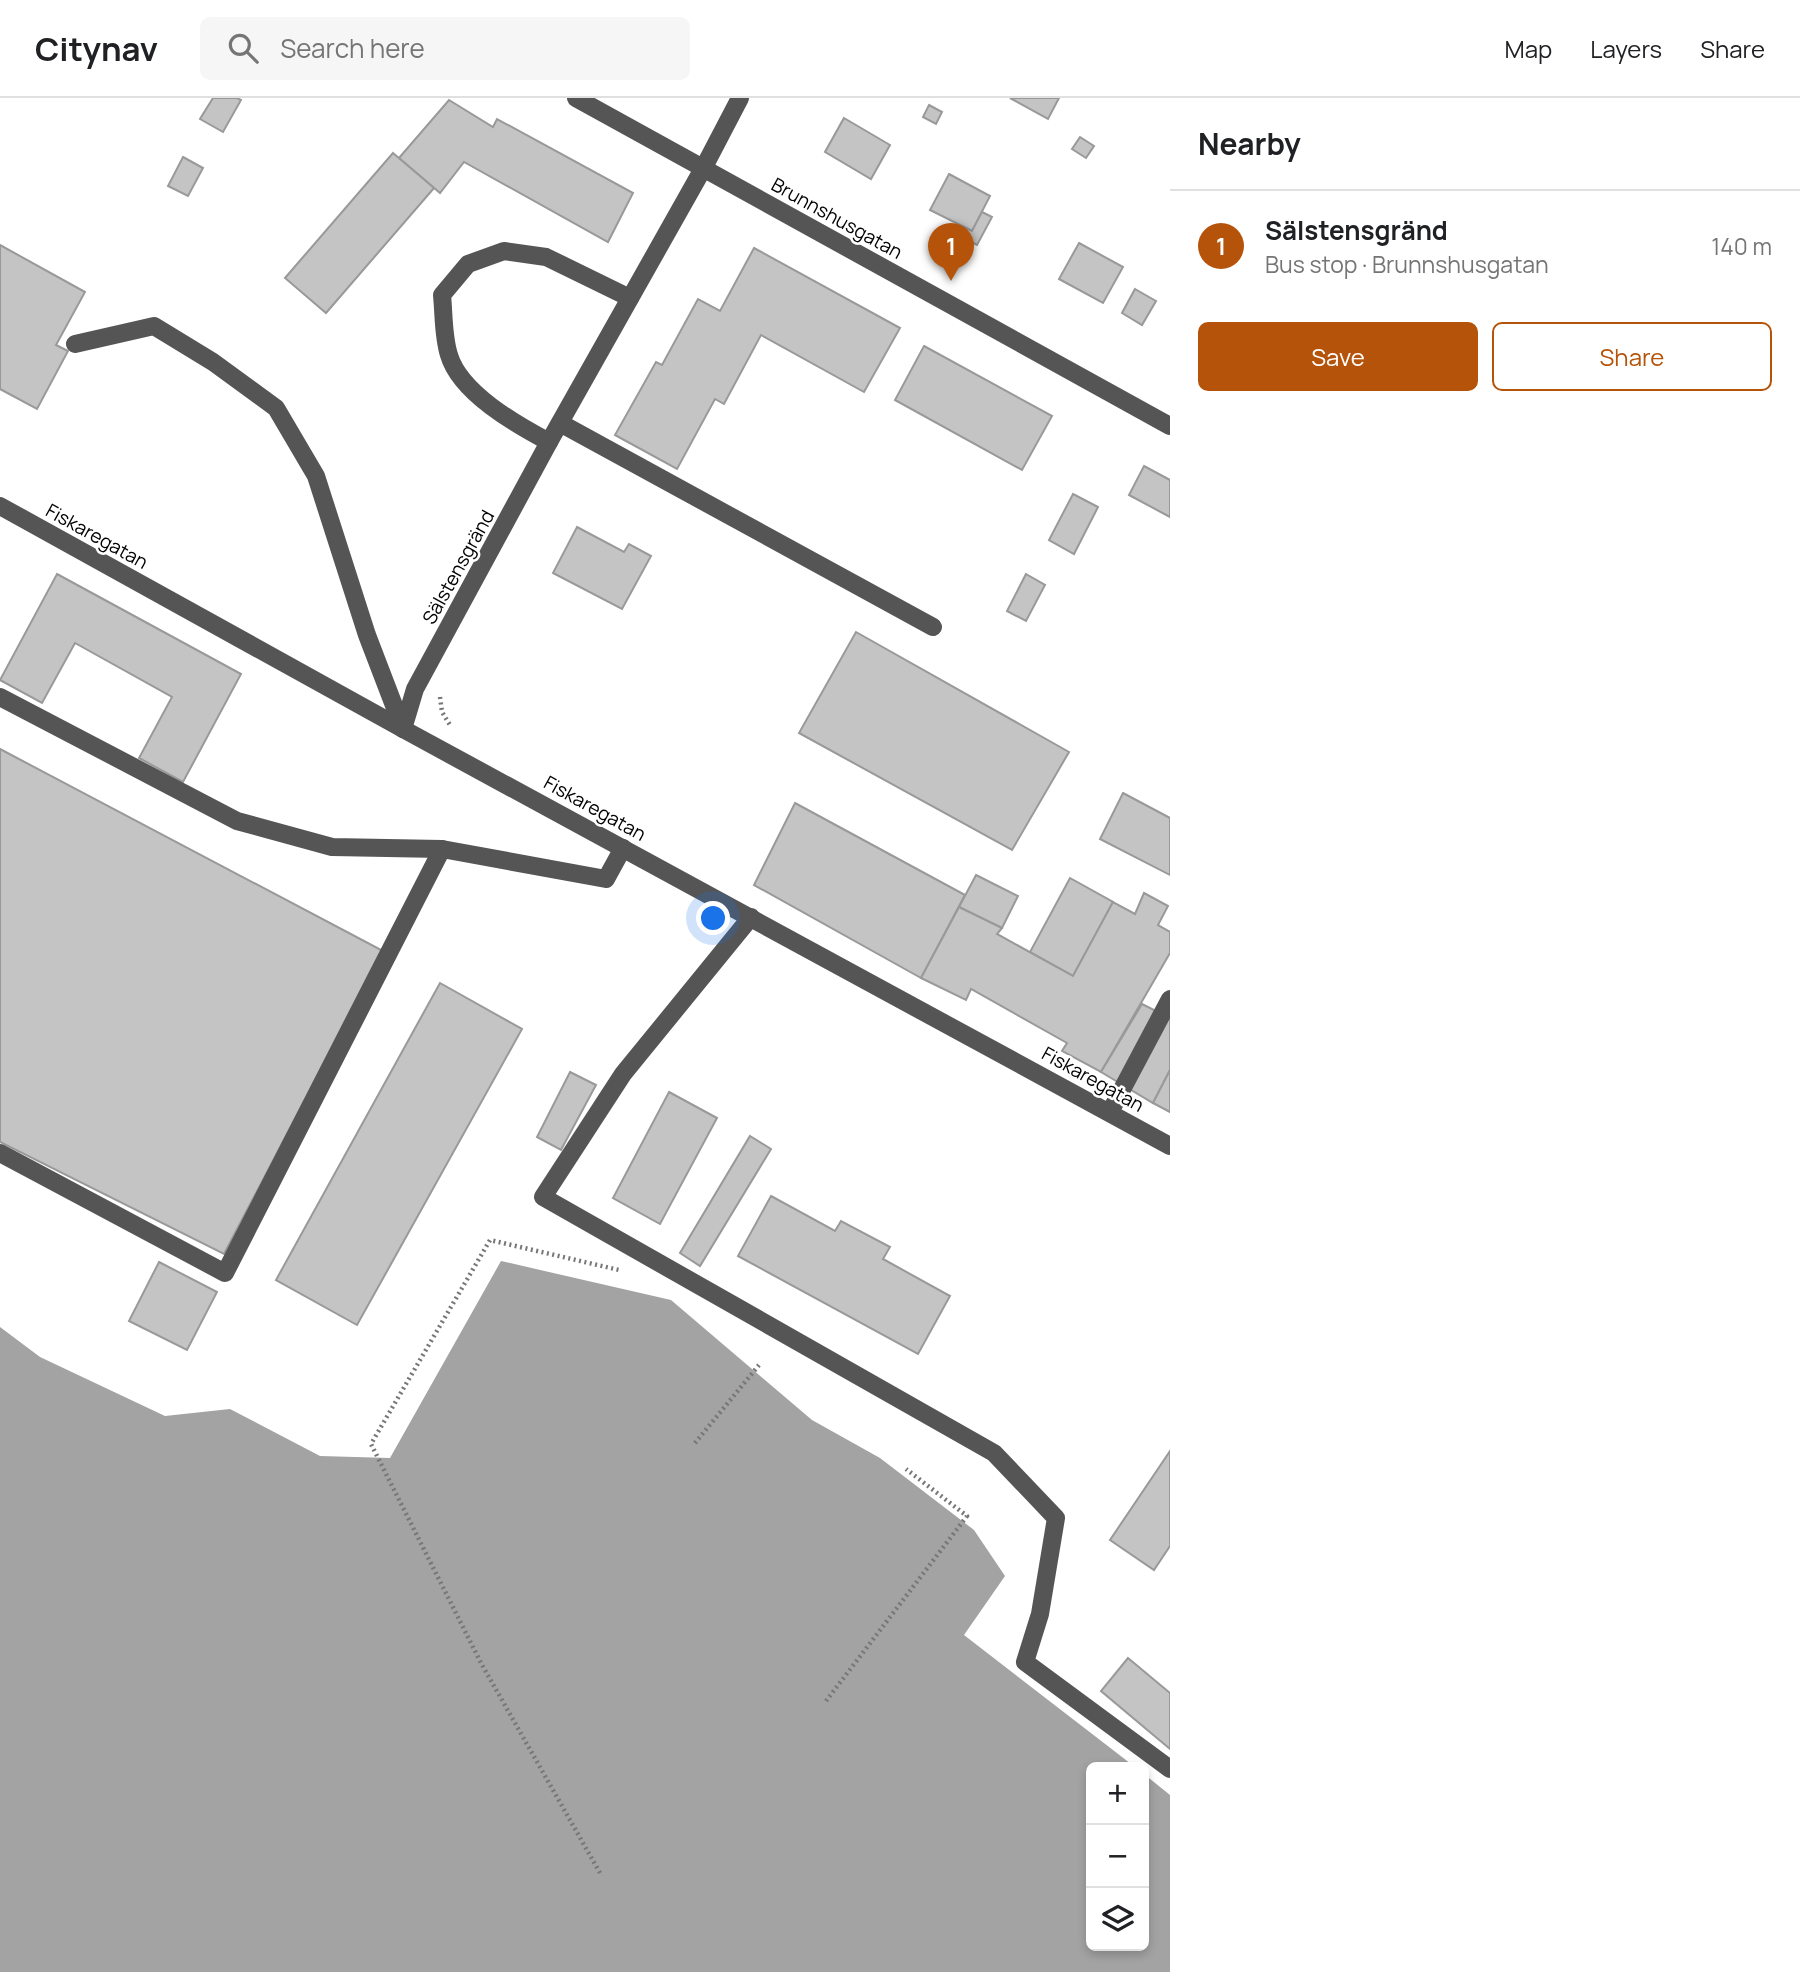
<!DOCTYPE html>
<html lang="en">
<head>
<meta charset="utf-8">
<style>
  :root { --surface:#fff; --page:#f6f6f6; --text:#202124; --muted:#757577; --line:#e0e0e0; --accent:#b45309 }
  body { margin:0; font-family:Manrope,sans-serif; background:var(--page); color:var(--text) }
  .controls { position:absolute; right:21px; bottom:21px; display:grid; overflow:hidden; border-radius:10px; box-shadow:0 4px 10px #0003 }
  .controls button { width:63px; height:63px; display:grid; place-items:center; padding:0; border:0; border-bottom:2px solid var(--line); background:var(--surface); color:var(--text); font:35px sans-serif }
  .you { position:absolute; left:714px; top:821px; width:24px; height:24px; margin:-18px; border:5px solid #fff; border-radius:50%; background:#1a73e8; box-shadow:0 0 0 10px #1a73e833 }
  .badge { display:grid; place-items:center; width:46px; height:46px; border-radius:50%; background:var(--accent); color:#fff; font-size:23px; font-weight:700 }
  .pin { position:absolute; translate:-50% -58px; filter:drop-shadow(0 2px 4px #0008) }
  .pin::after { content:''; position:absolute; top:37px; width:24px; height:21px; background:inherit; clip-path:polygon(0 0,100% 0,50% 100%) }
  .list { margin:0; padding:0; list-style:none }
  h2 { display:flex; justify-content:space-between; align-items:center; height:91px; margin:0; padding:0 28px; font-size:30px }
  h2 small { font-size:23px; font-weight:400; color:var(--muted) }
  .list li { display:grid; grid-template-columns:46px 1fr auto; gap:21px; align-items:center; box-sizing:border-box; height:112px; padding:0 28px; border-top:2px solid var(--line) }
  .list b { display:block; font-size:26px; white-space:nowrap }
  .list p { margin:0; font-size:23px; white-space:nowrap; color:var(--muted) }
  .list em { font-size:23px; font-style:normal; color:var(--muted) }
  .actions { display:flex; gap:14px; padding:21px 28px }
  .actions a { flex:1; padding:16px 0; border:2px solid var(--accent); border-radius:10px; text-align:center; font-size:24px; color:var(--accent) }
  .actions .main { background:var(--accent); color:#fff }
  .icon { flex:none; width:38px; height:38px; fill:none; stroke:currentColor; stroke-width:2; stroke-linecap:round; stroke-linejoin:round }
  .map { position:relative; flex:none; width:1170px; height:1874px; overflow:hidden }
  header { display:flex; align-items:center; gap:42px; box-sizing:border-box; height:98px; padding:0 35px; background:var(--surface); border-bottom:2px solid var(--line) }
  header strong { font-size:33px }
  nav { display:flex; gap:38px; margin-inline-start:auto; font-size:24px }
  .search { width:490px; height:63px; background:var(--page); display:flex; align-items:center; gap:18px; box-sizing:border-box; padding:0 24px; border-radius:10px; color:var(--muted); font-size:26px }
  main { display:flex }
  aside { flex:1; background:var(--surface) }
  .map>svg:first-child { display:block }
  .water { fill:#a3a3a3 }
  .building { fill:#c4c4c4; stroke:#999; stroke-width:2 }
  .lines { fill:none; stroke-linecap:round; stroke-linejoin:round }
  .path { stroke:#777; stroke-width:4.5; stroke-dasharray:2 3.5; stroke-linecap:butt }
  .minor { stroke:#555; stroke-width:18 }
  .labels { text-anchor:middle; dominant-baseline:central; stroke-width:5; stroke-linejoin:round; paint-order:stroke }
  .street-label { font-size:19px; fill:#000; stroke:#fff }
</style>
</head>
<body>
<header>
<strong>Citynav</strong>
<div class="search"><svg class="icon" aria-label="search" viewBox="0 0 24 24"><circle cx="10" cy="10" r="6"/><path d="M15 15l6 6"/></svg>Search here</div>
<nav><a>Map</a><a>Layers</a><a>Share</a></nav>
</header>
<main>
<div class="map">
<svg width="1170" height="1874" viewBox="0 0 1170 1874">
  <rect width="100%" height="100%" fill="#fff"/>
  <!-- water -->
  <polygon class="water" points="501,1163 671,1202 812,1322 880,1360 974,1432 1005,1478 964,1537 1135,1669 1091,1669 1091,1848 1144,1848 1144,1676 1170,1697 1170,1874 0,1874 0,1229 40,1259 165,1318 230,1311 320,1358 390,1360"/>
  <!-- building -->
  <g class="building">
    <polygon points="213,0 237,0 241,2 223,34 200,21"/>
    <polygon points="1010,0 1059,0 1048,21"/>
    <polygon points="449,2 493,29 497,21 633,95 608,144 464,64 440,95 399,60"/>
    <polygon points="929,7 942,14 936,26 923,19"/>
    <polygon points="844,20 890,47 871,81 825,54"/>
    <polygon points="1080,39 1094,48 1086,60 1072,51"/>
    <polygon points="393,55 434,90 326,215 285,180"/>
    <polygon points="183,59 203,70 188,98 168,88"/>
    <polygon points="949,76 990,98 972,133 930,112"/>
    <polygon points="982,114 992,119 977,147 958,137 962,128 972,133"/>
    <polygon points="1079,145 1123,169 1103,205 1059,181"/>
    <polygon points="0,147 85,194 56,247 68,253 37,311 0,291"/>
    <polygon points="754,150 900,230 864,294 761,237 724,306 715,301 677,371 615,337 656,264 662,267 698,201 720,213"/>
    <polygon points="1135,191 1156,203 1142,227 1122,215"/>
    <polygon points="924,248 1052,318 1022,372 895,302"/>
    <polygon points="1144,368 1170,382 1170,419 1129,397"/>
    <polygon points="1073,396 1098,409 1074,456 1049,442"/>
    <polygon points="577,429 624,454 629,446 651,458 622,511 553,475"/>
    <polygon points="57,476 241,576 183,684 139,660 172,599 75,545 42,605 0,582"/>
    <polygon points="1026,476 1045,487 1026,523 1007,513"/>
    <polygon points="856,534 1069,654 1012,752 799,635"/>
    <polygon points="0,651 383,853 224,1156 0,1044"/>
    <polygon points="1123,695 1170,720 1170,777 1100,741"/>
    <polygon points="795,705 965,797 921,880 754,787"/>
    <polygon points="976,777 1018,798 1002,830 959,809"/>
    <polygon points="1070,780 1113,804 1073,878 1030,854"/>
    <polygon points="1144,795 1168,808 1158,827 1170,834 1170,855 1101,974 1062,953 1067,945 971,891 966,902 921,880 959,809 1002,830 997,836 1073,878 1113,804 1135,816"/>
    <polygon points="440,885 522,931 357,1227 276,1182"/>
    <polygon points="1142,906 1170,920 1170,972 1153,1005 1101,974"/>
    <polygon points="1170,972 1170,1014 1153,1005"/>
    <polygon points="570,974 596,987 561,1052 537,1039"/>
    <polygon points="669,994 717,1020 660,1126 613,1100"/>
    <polygon points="750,1038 771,1051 700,1168 680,1155"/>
    <polygon points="771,1098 835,1133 841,1123 890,1149 883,1161 950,1198 918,1256 738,1158"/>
    <polygon points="159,1164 217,1194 187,1252 129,1223"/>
    <polygon points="1170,1353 1170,1448 1154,1472 1110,1442"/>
    <polygon points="1128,1560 1170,1595 1170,1651 1101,1593"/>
  </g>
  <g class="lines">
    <!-- path -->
    <g class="path">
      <polyline points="440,599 442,614 450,627"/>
      <polyline points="695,1345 759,1267"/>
      <polyline points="826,1603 967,1418 906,1371"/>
      <polyline points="600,1775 481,1565 371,1346 490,1142 619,1172"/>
    </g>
    <!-- minor -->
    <g class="minor">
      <polyline points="576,0 1170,328"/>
      <polyline points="75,246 154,228 213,264 276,310 316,378 367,537 403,631"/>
      <polyline points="560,325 933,529"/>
      <path d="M549 344C517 327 460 295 449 257 443 238 444 217 442 197L468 166 504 153 546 159 630 200"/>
      <polyline points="0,408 403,631 1170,1048"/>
      <polyline points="0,599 237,723 332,749 442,751 606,781 623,750"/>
      <polyline points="403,631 415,591 549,344 704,69 740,0"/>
      <polyline points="751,819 623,976 543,1099 994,1355 1056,1420 1040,1516 1025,1564 1170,1671"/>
      <polyline points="1110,1014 1170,901"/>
      <polyline points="0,1055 225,1175 442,751"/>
    </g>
  </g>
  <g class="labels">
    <!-- street labels -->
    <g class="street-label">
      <text transform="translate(837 120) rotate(29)">Brunnshusgatan</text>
      <text transform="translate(97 438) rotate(29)">Fiskaregatan</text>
      <text transform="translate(458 469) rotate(-61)">Sälstensgränd</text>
      <text transform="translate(595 710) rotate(29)">Fiskaregatan</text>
      <text transform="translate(1093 981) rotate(29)">Fiskaregatan</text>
    </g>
  </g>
</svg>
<div class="controls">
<button>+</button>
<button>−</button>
<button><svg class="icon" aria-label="layers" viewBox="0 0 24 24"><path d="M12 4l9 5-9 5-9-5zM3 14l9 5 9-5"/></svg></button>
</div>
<div class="you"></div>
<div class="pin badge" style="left:951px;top:183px">1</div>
</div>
<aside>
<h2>Nearby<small></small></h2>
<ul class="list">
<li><span class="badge">1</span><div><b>Sälstensgränd</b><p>Bus stop · Brunnshusgatan</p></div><em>140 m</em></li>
</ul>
<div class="actions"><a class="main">Save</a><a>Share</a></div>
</aside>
</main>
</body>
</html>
